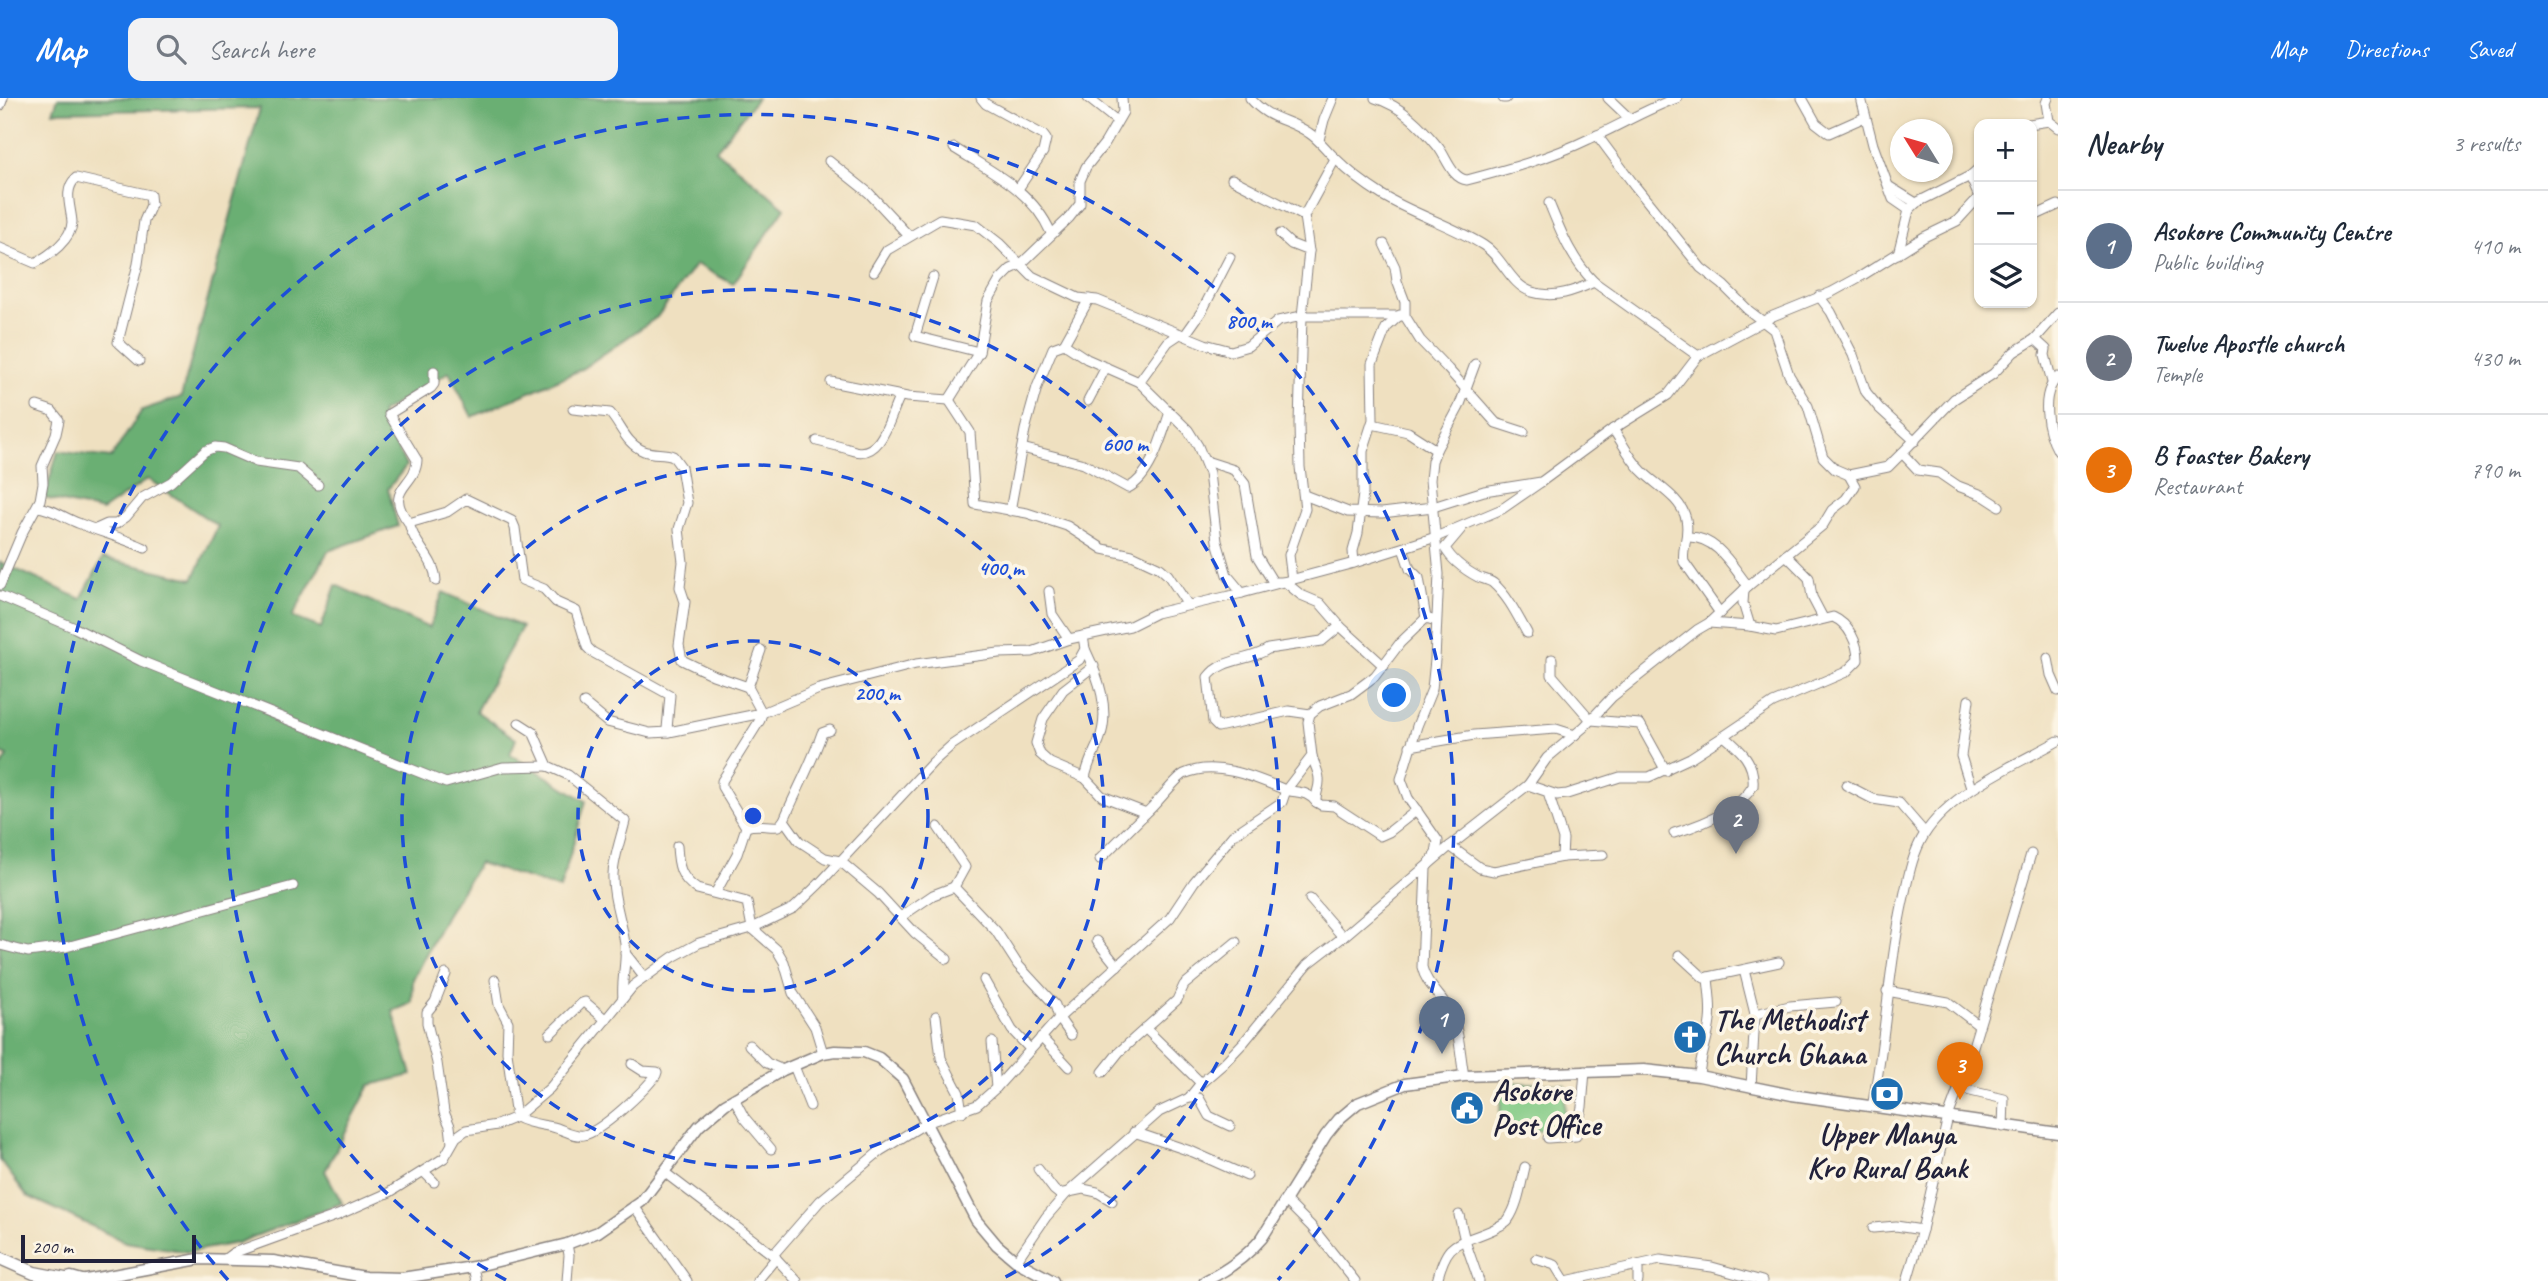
<!DOCTYPE html>
<html lang="en">
<head>
<meta charset="utf-8">
<style>
  :root { --surface:#fff; --page:#f2f2f3; --text:#1f2937; --muted:#747a83; --line:#e0e1e3; --accent:#1a73e8 }
  body { margin:0; font-family:Caveat,sans-serif; background:var(--page); color:var(--text) }
  .controls { position:absolute; right:21px; top:21px; display:grid; overflow:hidden; border-radius:14px; box-shadow:0 2px 5px #0004 }
  .controls button { width:63px; height:63px; display:grid; place-items:center; padding:0; border:0; border-bottom:2px solid var(--line); background:var(--surface); color:var(--text); font:35px sans-serif }
  .compass { position:absolute; left:1890px; top:21px; width:63px; height:63px; border-radius:50%; background:var(--surface); box-shadow:0 2px 5px #0004; rotate:307deg }
  .scale { position:absolute; left:21px; bottom:18px; width:175px; box-sizing:border-box; padding-left:7px; border:4px solid #22223b; border-top:0; font-size:19px; line-height:24px; white-space:nowrap; color:#22223b; -webkit-text-stroke:5px #fcf5e5; paint-order:stroke }
  .you { position:absolute; left:1395px; top:598px; width:24px; height:24px; margin:-18px; border:5px solid #fff; border-radius:50%; background:#1a73e8; box-shadow:0 0 0 10px #1a73e833 }
  .badge { display:grid; place-items:center; width:46px; height:46px; border-radius:50%; background:var(--accent); color:#fff; font-size:23px; font-weight:700 }
  .pin { position:absolute; translate:-50% -58px; filter:drop-shadow(0 2px 4px #0008) }
  .pin::after { content:''; position:absolute; top:37px; width:24px; height:21px; background:inherit; clip-path:polygon(0 0,100% 0,50% 100%) }
  .list { margin:0; padding:0; list-style:none }
  h2 { display:flex; justify-content:space-between; align-items:center; height:91px; margin:0; padding:0 28px; font-size:30px }
  h2 small { font-size:23px; font-weight:400; color:var(--muted) }
  .list li { display:grid; grid-template-columns:46px 1fr auto; gap:21px; align-items:center; box-sizing:border-box; height:112px; padding:0 28px; border-top:2px solid var(--line) }
  .list b { display:block; font-size:26px; white-space:nowrap }
  .list p { margin:0; font-size:23px; white-space:nowrap; color:var(--muted) }
  .list em { font-size:23px; font-style:normal; color:var(--muted) }
  .icon { flex:none; width:38px; height:38px; fill:none; stroke:currentColor; stroke-width:2; stroke-linecap:round; stroke-linejoin:round }
  .map { position:relative; flex:none; width:2058px; height:1183px; overflow:hidden }
  header { display:flex; align-items:center; gap:42px; box-sizing:border-box; height:98px; padding:0 35px; background:var(--accent); color:#fff }
  header strong { font-size:33px }
  nav { display:flex; gap:38px; margin-inline-start:auto; font-size:24px }
  .search { width:490px; height:63px; background:var(--page); display:flex; align-items:center; gap:18px; box-sizing:border-box; padding:0 24px; border-radius:14px; color:var(--muted); font-size:26px }
  main { display:flex }
  aside { flex:1; background:var(--surface) }
  .map>svg:first-child { display:block }
  .green { fill:#84cb86; stroke:#537660; stroke-width:2 }
  .forest { fill:#6baf73; stroke:#466857; stroke-width:2 }
  .lines { fill:none; stroke-linecap:round; stroke-linejoin:round }
  .minor-casing { stroke:#88817e; stroke-width:11 }
  .major-casing { stroke:#88817e; stroke-width:13 }
  .highway-casing { stroke:#88817e; stroke-width:15 }
  .minor { stroke:#fff; stroke-width:9 }
  .major { stroke:#fff; stroke-width:10 }
  .highway { stroke:#fff; stroke-width:12 }
  .ring { fill:none; stroke:#1d4ed8; stroke-width:3.5; stroke-dasharray:12 9 }
  .labels { text-anchor:middle; dominant-baseline:central; stroke-width:7; stroke-linejoin:round; paint-order:stroke }
  .poi-label { font-size:30px; font-weight:bold; fill:#22223b; stroke:#fcf5e5; text-anchor:start }
  .centre { fill:#1d4ed8; stroke:#fcf5e5; stroke-width:3.5 }
  .ring-label { font-size:21px; text-anchor:middle; font-weight:bold; fill:#1d4ed8; stroke:#fcf5e5; stroke-width:7; stroke-linejoin:round; paint-order:stroke }
</style>
</head>
<body>
<header>
<strong>Map</strong>
<div class="search"><svg class="icon" aria-label="search" viewBox="0 0 24 24"><circle cx="10" cy="10" r="6"/><path d="M15 15l6 6"/></svg>Search here</div>
<nav><a>Map</a><a>Directions</a><a>Saved</a></nav>
</header>
<main>
<div class="map">
<svg width="2058" height="1183" viewBox="0 0 2058 1183">
  <rect width="100%" height="100%" fill="#fcf5e5"/>
  <filter id="ink" filterUnits="userSpaceOnUse"><feTurbulence type="fractalNoise" baseFrequency=".0143" numOctaves="2"/><feDisplacementMap in="SourceGraphic" scale="14" xChannelSelector="R" yChannelSelector="G"/><feConvolveMatrix kernelMatrix="1 2 1 2 8 2 1 2 1" color-interpolation-filters="sRGB"/></filter>
  <filter id="wash" filterUnits="userSpaceOnUse"><feTurbulence type="fractalNoise" baseFrequency=".00686" numOctaves="4" result="noise"/><feDisplacementMap in="SourceGraphic" scale="28" xChannelSelector="R" yChannelSelector="G"/><feGaussianBlur stdDeviation="1.57" result="paint"/><feColorMatrix in="noise" values="0 0 0 0 0 0 0 0 0 0 0 0 0 0 0 0 0 1.4 0 .05"/><feComposite in="paint" operator="in"/></filter>
  <g filter="url(#wash)">
    <rect width="100%" height="100%" fill="#efe0c0"/>
    <!-- green -->
    <polygon class="green" points="1502,984 1566,987 1563,1034 1499,1030"/>
    <!-- forest -->
    <polygon class="forest" points="58,0 757,0 716,52 785,110 733,186 696,166 657,219 580,272 472,319 449,274 381,315 406,368 388,391 398,428 328,453 292,519 321,530 336,487 429,530 443,494 522,529 476,613 516,641 510,656 586,703 560,791 479,765 446,817 413,881 412,905 393,913 412,977 370,987 325,1073 342,1105 237,1145 188,1154 125,1144 58,1112 27,1098 0,1062 0,670 8,658 0,655 0,464 81,501 103,460 193,481 218,428 148,381 102,413 44,400 58,353 111,360 142,312 181,299 260,10 53,14"/>
  </g>
  <g filter="url(#ink)">
    <g class="lines">
      <!-- minor casing -->
      <g class="minor-casing">
        <g id="minor">
          <polyline points="981,0 986,6 1043,37 1046,41 1043,54 1018,91"/>
          <polyline points="1088,0 1117,23"/>
          <path d="M1250 0C1269 23 1288 20 1309 35 1320 42 1326 52 1336 61 1349 74 1366 87 1382 97 1415 117 1451 127 1483 147 1503 159 1510 187 1532 194 1554 201 1575 193 1594 184L1698 258"/>
          <path d="M1375 0C1402 8 1422 29 1439 50 1447 61 1452 80 1467 82 1509 71 1550 60 1589 41 1619 28 1646 11 1677 0"/>
          <polyline points="1503,0 1506,0"/>
          <polyline points="1608,0 1629,20"/>
          <polyline points="1802,0 1816,25 1829,35 1865,19"/>
          <polyline points="1861,0 1873,47 1893,101 1909,112 1898,156"/>
          <polyline points="2048,0 2046,5 2049,23 2058,30"/>
          <polyline points="0,8 3,0"/>
          <polyline points="2029,26 2049,23"/>
          <polyline points="1597,37 1635,88 1701,170 1723,187 1748,212 1774,232 1789,277 1808,308 1823,359 1835,371 1849,377 1888,369 1902,355"/>
          <polyline points="1319,42 1324,22 1333,0"/>
          <path d="M954 50C991 73 1033 93 1051 135"/>
          <polyline points="829,63 869,95 909,138"/>
          <polyline points="1970,78 1979,99"/>
          <polyline points="1232,81 1304,118"/>
          <polyline points="1890,89 1916,105"/>
          <path d="M1549 105C1561 134 1571 161 1594 184"/>
          <polyline points="1909,112 1916,105 1970,78 1979,70"/>
          <polyline points="2032,119 2058,107"/>
          <polyline points="1280,136 1291,146 1309,153"/>
          <polyline points="1384,146 1395,169 1397,183 1405,204 1405,218 1420,242 1448,271 1496,325 1524,334"/>
          <path d="M0 150 35 165C49 158 72 141 72 124 71 109 63 92 76 80L150 97 151 107 144 123 138 166 118 244 139 263"/>
          <polyline points="874,173 887,152 940,121 976,127 999,145 1032,178 1078,200 1097,202 1205,246 1231,253 1248,248 1278,223 1302,218 1405,218"/>
          <polyline points="933,179 915,238 979,254"/>
          <polyline points="1819,198 1831,214 1853,257 1866,294 1879,310 1915,343"/>
          <polyline points="1185,237 1202,213 1230,159"/>
          <polyline points="2035,241 2058,215"/>
          <polyline points="1064,246 1089,201"/>
          <path d="M2058 279C2039 296 2047 333 2058 353"/>
          <polyline points="831,284 907,299 949,302 979,254 988,203 1000,182 1011,171 1020,167 1069,120 1080,106 1080,83 1086,69 1105,45 1123,14 1122,0"/>
          <polyline points="1139,284 1168,244 1180,236"/>
          <polyline points="949,302 970,334 975,406 1027,415 1067,428 1103,451 1132,457 1160,470 1168,477 1188,507"/>
          <polyline points="1088,303 1106,269"/>
          <path d="M573 311 610 315C622 329 626 346 644 353 654 357 664 354 673 358L681 369 687 405 679 431 683 464 680 489 685 504 679 547 682 562 713 577 748 589"/>
          <polyline points="1372,326 1408,334 1436,352"/>
          <path d="M1613 331C1622 344 1630 361 1641 372 1655 387 1681 399 1686 421 1690 440 1681 449 1684 464L1720 515"/>
          <path d="M817 343C830 346 842 349 855 353 883 360 890 316 900 298"/>
          <path d="M1022 350 1084 366 1128 390C1151 379 1162 337 1170 314"/>
          <polyline points="1206,363 1234,372 1245,386 1257,458 1273,484 1285,484 1301,497 1320,505 1340,528 1384,568"/>
          <polyline points="1304,397 1348,414 1382,415 1433,409 1484,393 1541,384 1613,331 1668,297 1698,258 1773,218 1832,194 1863,177 1924,139 1957,123 1979,99"/>
          <polyline points="1999,408 1982,397 1958,388 1939,375 1918,372 1902,355 1954,301 1993,276 2014,254 2035,241 2046,251 2045,257 2052,284"/>
          <path d="M37 409C52 410 64 420 78 425 100 434 123 440 145 450"/>
          <polyline points="1010,413 1025,332 1037,289 1053,250 1064,246 1087,261 1139,284 1188,332 1198,348 1209,375 1217,443 1227,477 1242,495"/>
          <path d="M409 425C382 390 416 389 417 362L389 316 431 290 434 286V273"/>
          <polyline points="96,431 107,426 116,426 126,419 142,400 171,384 205,353 215,349 224,350 256,364 298,370 318,387"/>
          <path d="M1461 431 1445 450C1452 463 1465 472 1478 479 1483 481 1489 482 1493 485 1508 498 1517 517 1527 535"/>
          <path d="M1689 439C1717 439 1732 468 1748 488"/>
          <polyline points="1403,450 1410,471 1419,480 1426,520"/>
          <polyline points="1786,457 1809,480 1812,499 1823,520"/>
          <polyline points="1354,465 1353,453 1358,435 1363,396 1363,353 1373,322 1372,266 1386,230 1400,217"/>
          <polyline points="1292,482 1289,457 1305,411 1300,369 1299,326 1302,218 1309,153 1304,118 1335,61"/>
          <path d="M436 483C435 460 414 448 409 425L447 414 466 401 512 423 515 430 522 482 544 491 556 504 576 513 587 549 592 554 670 597 667 631 669 634 762 615 819 591 916 566 999 555 1032 554 1069 541 1130 528 1156 515 1242 495 1354 465 1436 439 1502 411 1541 384"/>
          <polyline points="0,487 22,435 40,402 43,385 42,368 56,336 59,322 52,313 37,308"/>
          <polyline points="1744,492 1743,505 1750,528"/>
          <polyline points="1049,493 1052,516 1069,541"/>
          <polyline points="0,498 75,530 141,563 446,685 503,669 548,668"/>
          <path d="M1709 525 1750 528 1776 533 1833 519C1849 526 1858 545 1858 562L1846 574 1773 605 1724 638"/>
          <polyline points="2048,560 2051,577 2058,593"/>
          <polyline points="1552,561 1552,577 1591,622 1640,626 1666,673"/>
          <path d="M1094 568 1063 592 1043 621 1036 645 1040 656 1050 665 1085 680 1102 698 1146 715C1156 707 1176 680 1184 676 1215 662 1254 679 1283 691 1296 696 1306 691 1316 704"/>
          <polyline points="1969,602 1961,658 1971,690"/>
          <polyline points="584,605 607,624 650,635 669,634"/>
          <path d="M1310 616 1289 613 1218 629 1213 624 1208 579C1223 559 1249 564 1268 551L1322 543 1340 528"/>
          <path d="M519 625 533 634 548 668 568 677 625 723C621 740 614 759 613 776 612 800 622 823 625 846 627 864 621 882 623 900"/>
          <path d="M830 632 822 635C812 665 796 693 784 722L799 743 825 760 840 763 878 795 915 835 947 861"/>
          <polyline points="1410,648 1474,637 1556,631 1575,637"/>
          <path d="M1312 658C1314 666 1319 674 1319 681 1320 690 1315 695 1316 704L1321 707 1334 708 1380 738 1389 734 1417 712"/>
          <path d="M1085 680C1088 665 1093 657 1099 643 1111 613 1099 580 1085 551"/>
          <path d="M1528 687 1557 697 1567 696 1620 679H1649L1690 660 1724 638C1741 652 1755 664 1753 688 1738 713 1701 727 1674 735"/>
          <polyline points="1846,687 1873,701 1899,705 1925,735"/>
          <path d="M746 729C758 725 766 729 779 728L784 722"/>
          <polyline points="938,729 965,769 954,789"/>
          <path d="M677 748C678 767 680 780 697 791L747 804 752 830 777 852 784 864 793 895 815 929 823 955"/>
          <polyline points="1450,748 1480,770 1494,773 1562,759 1563,741 1548,695"/>
          <polyline points="1562,759 1603,757"/>
          <polyline points="1100,761 1146,715"/>
          <polyline points="716,794 737,756 746,729 722,689 722,683 760,622 762,615 748,589 761,552"/>
          <polyline points="1310,801 1343,839"/>
          <polyline points="902,818 933,797 954,789 996,833 1018,867 1055,907 1059,920 1071,937"/>
          <polyline points="1097,843 1117,868"/>
          <polyline points="0,847 28,854 66,849 293,788"/>
          <polyline points="625,855 644,879"/>
          <polyline points="1679,857 1704,880 1779,864"/>
          <polyline points="1744,872 1755,916 1751,989"/>
          <polyline points="446,876 435,904 427,914 427,925 437,965 444,1014 450,1028 452,1045"/>
          <path d="M495 882 499 907 508 924 507 954 516 1019C529 1026 539 1026 553 1029 562 1031 575 1039 584 1037 602 1033 645 992 656 977L657 974 643 973 632 966"/>
          <polyline points="984,882 1012,932 1030,951"/>
          <polyline points="1887,893 1948,904 1978,927"/>
          <polyline points="1755,916 1790,908 1836,904"/>
          <polyline points="936,918 941,960 959,995 962,1014"/>
          <polyline points="1145,930 1201,985"/>
          <polyline points="550,936 582,905 585,904 606,922"/>
          <polyline points="1041,939 1069,969"/>
          <polyline points="992,944 996,990"/>
          <polyline points="749,947 767,965 783,972"/>
          <polyline points="794,968 810,1008"/>
          <polyline points="1103,974 1119,954 1177,902 1184,887 1236,844"/>
          <path d="M1464 978C1460 957 1460 931 1449 912 1441 896 1426 887 1422 869L1426 770 1436 755 1438 743 1408 700 1401 681 1417 628 1432 591 1435 562 1439 476 1430 382 1432 363 1436 352 1459 309 1475 266"/>
          <path d="M1699 978C1700 959 1708 942 1710 923 1712 909 1709 894 1708 879"/>
          <polyline points="1958,990 2004,1001 2003,1029"/>
          <polyline points="734,1000 744,1019 771,1051"/>
          <polyline points="1189,1000 1199,1000 1209,1018 1230,1028"/>
          <path d="M1872 1009C1886 941 1888 871 1903 803 1908 781 1912 756 1924 737 1951 694 2015 667 2058 643"/>
          <polyline points="1134,1034 1193,1054 1247,1078"/>
          <polyline points="1548,1040 1576,1038 1582,1009 1585,973"/>
          <polyline points="1038,1071 1054,1092 1059,1096 1083,1091 1097,1094 1112,1103"/>
          <polyline points="424,1074 434,1084"/>
          <polyline points="664,1074 773,1157 797,1183"/>
          <polyline points="1285,1102 1311,1128 1355,1183"/>
          <polyline points="634,1108 687,1183"/>
          <polyline points="1459,1117 1465,1143 1479,1183"/>
          <polyline points="1873,1130 1896,1128 1922,1132"/>
          <polyline points="773,1157 820,1103 880,1053 926,1025 977,1007 996,990 1059,920 1170,820 1194,784 1233,737 1282,704 1286,692 1312,658 1308,624 1310,616 1320,608 1351,596 1375,578 1400,545 1426,520 1436,523"/>
          <polyline points="225,1161 233,1155 338,1117 390,1094 444,1060 456,1039 466,1032 497,1027 516,1019 550,990 633,888 673,859 699,845 752,830 794,810 819,786 933,664 952,647 1079,562 1085,551 1083,538"/>
          <polyline points="1536,1161 1555,1167 1565,1183"/>
          <polyline points="1016,1163 1046,1119 1066,1096 1159,1014 1189,1000 1201,985 1223,966 1244,944 1308,866 1343,839 1450,748 1528,687 1547,660 1584,629 1612,599 1697,532 1709,525 1748,488 1823,427 1832,412 1846,401 1855,388 1849,377"/>
          <polyline points="1638,1167 1638,1183"/>
          <polyline points="473,1169 476,1183"/>
          <polyline points="567,1183 569,1157 567,1146"/>
          <polyline points="757,1183 776,1160"/>
          <path d="M1437 1183C1448 1139 1457 1148 1494 1131 1499 1128 1504 1126 1508 1122 1518 1108 1521 1085 1525 1069"/>
          <polyline points="1566,1183 1660,1162 1712,1169 1762,1183"/>
          <polyline points="1907,1183 1922,1132 1948,1019 1968,965 2031,756"/>
        </g>
      </g>
      <!-- major casing -->
      <g class="major-casing">
        <g id="major">
          <polyline points="81,1183 199,1161 273,1163 365,1179 402,1180 473,1169 567,1146 598,1134 641,1104 699,1028 725,1006 783,972 823,955 835,953 864,954 879,960 903,981 976,1122 997,1147 1016,1163 1053,1183"/>
          <path d="M1205 1183C1228 1172 1246 1159 1262 1140L1326 1037 1339 1021 1358 1005 1405 986 1464 978 1644 972 1699 978 1792 997 2058 1035"/>
        </g>
      </g>
      <!-- highway casing -->
      <g class="highway-casing">
        <g id="highway">
          <polyline points="0,1160 34,1175 65,1181"/>
          <polyline points="62,1183 71,1180 82,1183"/>
        </g>
      </g>
      <!-- minor -->
      <use href="#minor" class="minor"/>
      <!-- major -->
      <use href="#major" class="major"/>
      <!-- highway -->
      <use href="#highway" class="highway"/>
    </g>
  </g>
  <!-- distance rings -->
  <g class="ring">
    <circle cx="753" cy="718" r="175"/>
    <circle cx="753" cy="718" r="351"/>
    <path d="M506 1182A526 526 0 1 1 1000 1182"/>
    <path d="M228 1182A701 701 0 1 1 1278 1182"/>
  </g>
  <!-- icons -->
  <defs>
    <g id="church-disc" transform="scale(1.75)"><circle r="9.5" fill="#1f6fb2" stroke="#fcf5e5"/><path d="M-1.2-6h2.4v3.5h3.3v2.4h-3.3V6h-2.4V-.1h-3.3v-2.4h3.3Z" fill="#fff"/></g>
    <g id="bank-disc" transform="scale(1.75)"><circle r="9.5" fill="#1f6fb2" stroke="#fcf5e5"/><path d="M-6-4H6V4H-6ZM0-2.3a2.3 2.3 0 1 0 0 4.6a2.3 2.3 0 1 0 0-4.6Z" fill="#fff"/></g>
    <g id="civic-disc" transform="scale(1.75)"><circle r="9.5" fill="#1f6fb2" stroke="#fcf5e5"/><path d="M-.6-6.5H3V-4.5H.6V-3L4-1V1h2V6H-6V1h2V-1L-.6-3ZM-1.2 2.5V6h2.4V2.5Z" fill="#fff"/></g>
  </defs>
  <g fill-rule="evenodd">
    <use href="#church-disc" x="1690" y="939"/>
    <use href="#bank-disc" x="1887" y="996"/>
    <use href="#civic-disc" x="1467" y="1010"/>
  </g>
  <g class="labels">
    <!-- poi labels -->
    <g class="poi-label">
      <text x="1714" y="922">The Methodist<tspan x="1714" dy="34">Church Ghana</tspan></text>
      <text x="1492" y="993">Asokore<tspan x="1492" dy="34">Post Office</tspan></text>
      <text x="1887" y="1036" text-anchor="middle">Upper Manya<tspan x="1887" dy="34">Kro Rural Bank</tspan></text>
    </g>
  </g>
  <circle cx="753" cy="718" r="10" class="centre"/>
  <g class="ring-label">
    <text x="1249" y="230">800 m</text>
    <text x="1125" y="353">600 m</text>
    <text x="1001" y="477">400 m</text>
    <text x="877" y="602">200 m</text>
  </g>
</svg>
<div class="controls">
<button>+</button>
<button>−</button>
<button><svg class="icon" aria-label="layers" viewBox="0 0 24 24"><path d="M12 4l9 5-9 5-9-5zM3 14l9 5 9-5"/></svg></button>
</div>
<svg class="compass" viewBox="-18 -18 36 36"><path d="M0-13l5 13h-10z" fill="#e53935"/><path d="M0 13l5-13h-10z" fill="#747a83"/></svg>
<div class="scale">200 m</div>
<div class="you"></div>
<div class="pin badge" style="left:1442px;top:956px;background:#5c6f8a">1</div>
<div class="pin badge" style="left:1736px;top:756px;background:#6b7280">2</div>
<div class="pin badge" style="left:1960px;top:1002px;background:#e8710a">3</div>
</div>
<aside>
<h2>Nearby<small>3 results</small></h2>
<ul class="list">
<li><span class="badge" style="background:#5c6f8a">1</span><div><b>Asokore Community Centre</b><p>Public building</p></div><em>410 m</em></li>
<li><span class="badge" style="background:#6b7280">2</span><div><b>Twelve Apostle church</b><p>Temple</p></div><em>430 m</em></li>
<li><span class="badge" style="background:#e8710a">3</span><div><b>B Foaster Bakery</b><p>Restaurant</p></div><em>790 m</em></li>
</ul>
</aside>
</main>
</body>
</html>
